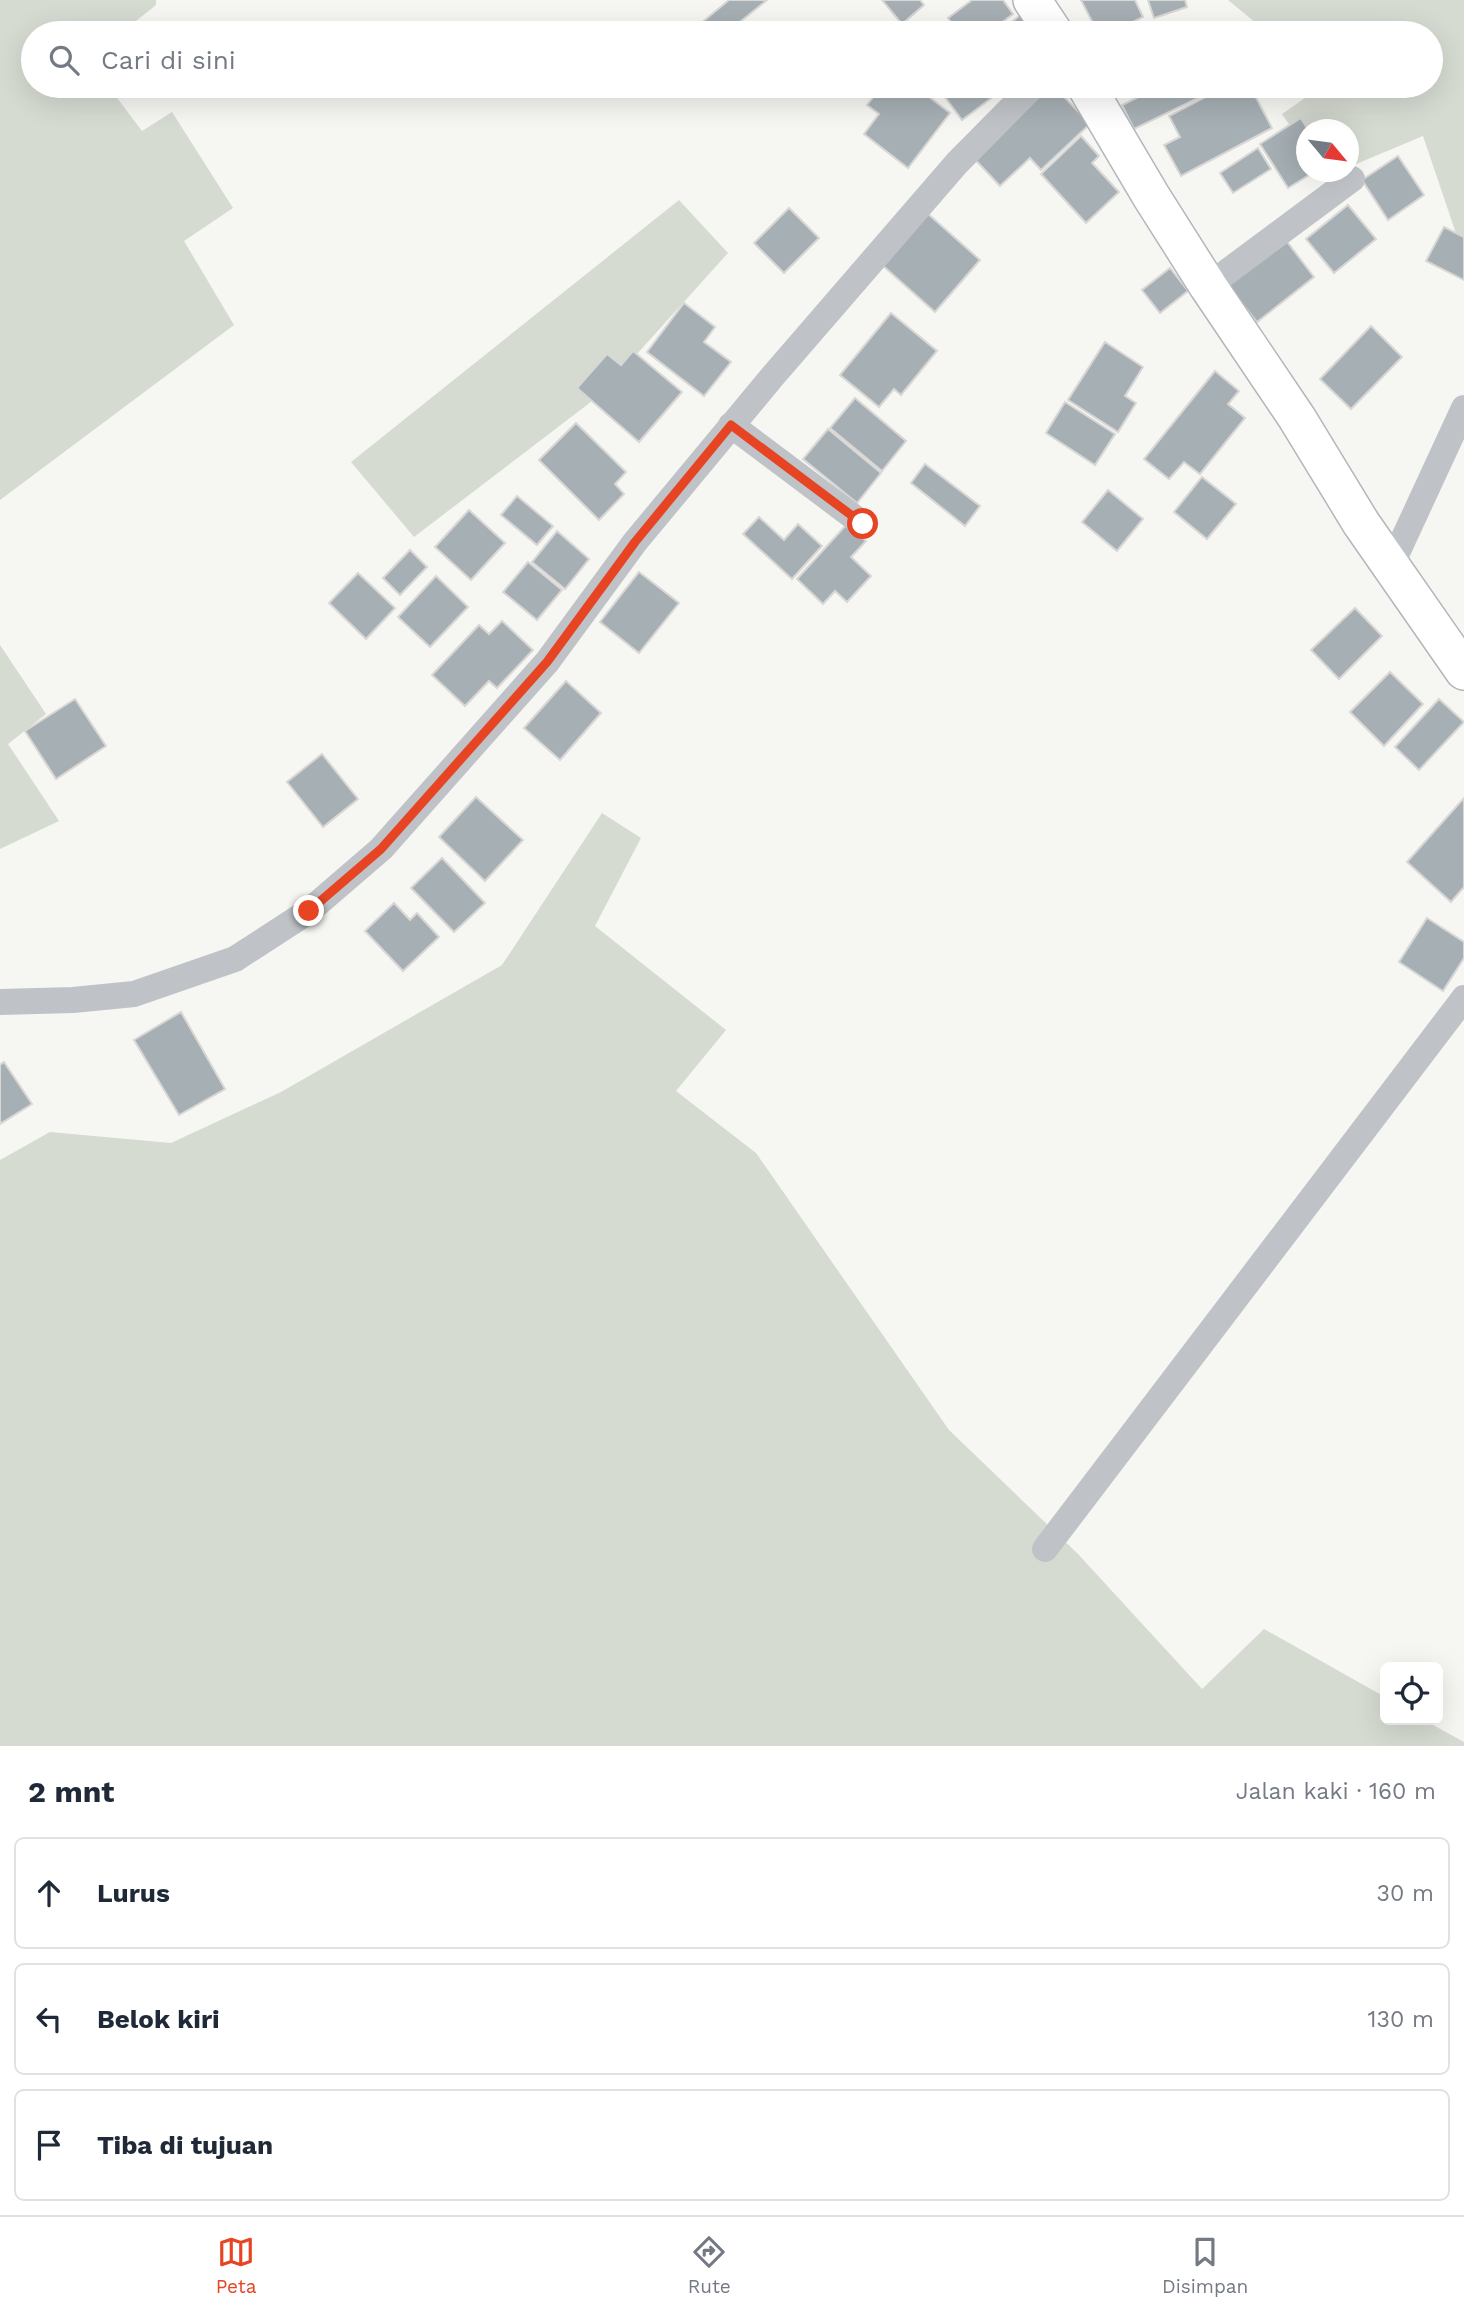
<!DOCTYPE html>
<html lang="id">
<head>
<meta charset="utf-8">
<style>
  :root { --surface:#fff; --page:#f2f2f3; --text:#1f2937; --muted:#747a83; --line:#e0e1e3; --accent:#e64423 }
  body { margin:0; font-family:"Work Sans",sans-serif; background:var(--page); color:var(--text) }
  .controls { position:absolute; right:21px; bottom:21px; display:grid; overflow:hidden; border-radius:10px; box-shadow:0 7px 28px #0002 }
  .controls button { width:63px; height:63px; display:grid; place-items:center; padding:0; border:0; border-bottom:2px solid var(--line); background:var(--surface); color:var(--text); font:35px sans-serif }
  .compass { position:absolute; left:1296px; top:119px; width:63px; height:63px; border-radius:50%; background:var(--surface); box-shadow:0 7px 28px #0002; rotate:119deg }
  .stop { position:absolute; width:21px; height:21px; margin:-16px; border:5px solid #e64423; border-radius:50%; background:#fff }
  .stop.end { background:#e64423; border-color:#fff; box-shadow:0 2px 7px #0008 }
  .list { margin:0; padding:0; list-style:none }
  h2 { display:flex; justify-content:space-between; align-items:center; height:91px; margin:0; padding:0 28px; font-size:30px }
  h2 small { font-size:23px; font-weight:400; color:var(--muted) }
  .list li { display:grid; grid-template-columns:46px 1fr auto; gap:21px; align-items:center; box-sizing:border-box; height:112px; margin:0 14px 14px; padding:0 14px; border:2px solid var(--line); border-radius:10px }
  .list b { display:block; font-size:26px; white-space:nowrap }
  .list em { font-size:23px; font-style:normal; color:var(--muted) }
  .icon { flex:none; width:38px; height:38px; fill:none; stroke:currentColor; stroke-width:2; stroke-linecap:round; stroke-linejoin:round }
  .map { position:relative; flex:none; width:1464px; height:1746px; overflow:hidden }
  .search { position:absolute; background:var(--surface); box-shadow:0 7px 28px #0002; left:21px; right:21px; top:21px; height:77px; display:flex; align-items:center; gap:18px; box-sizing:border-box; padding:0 24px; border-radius:38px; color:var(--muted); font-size:26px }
  .sheet { height:469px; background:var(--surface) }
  nav { display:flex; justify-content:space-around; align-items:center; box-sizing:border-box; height:98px; border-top:2px solid var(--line); background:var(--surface); font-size:19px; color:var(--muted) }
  nav a { display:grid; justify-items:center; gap:4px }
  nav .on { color:var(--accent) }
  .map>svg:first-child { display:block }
  .green { fill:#d6dbd2 }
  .building { fill:#a6afb4; stroke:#d8d7d5; stroke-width:2 }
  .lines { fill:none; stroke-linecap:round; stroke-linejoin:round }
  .secondary-casing { stroke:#b1b7bb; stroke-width:40 }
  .street { stroke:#bfc3c7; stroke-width:26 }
  .secondary { stroke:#fff; stroke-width:37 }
  .route { stroke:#e64423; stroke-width:9 }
</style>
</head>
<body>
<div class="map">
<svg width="1464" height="1746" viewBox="0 0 1464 1746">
  <rect width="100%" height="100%" fill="#f6f6f3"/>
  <!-- green -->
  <g class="green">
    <polygon points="0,0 156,0 156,5 121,33 33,33 33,86 108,86 142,131 172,112 233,208 184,241 234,325 0,500"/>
    <polygon points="1228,0 1464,0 1464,257 1423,136 1349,167 1348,130 1306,130 1306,149 1282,114 1322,86 1431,86 1431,33 1268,33"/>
    <polygon points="679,200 728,253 600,395 414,537 351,462"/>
    <polygon points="0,645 46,714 8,744 59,821 0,849"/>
    <polygon points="602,813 641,838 595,926 726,1030 676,1091 756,1153 949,1430 1078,1554 1202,1689 1264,1629 1385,1697 1385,1720 1424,1720 1464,1742 1464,1746 0,1746 0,1160 50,1132 171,1143 281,1092 502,965"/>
  </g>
  <!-- building -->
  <g class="building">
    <polygon points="729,0 767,0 726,33 708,33 700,24"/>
    <polygon points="882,0 920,0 924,5 902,24"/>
    <polygon points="972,0 1003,0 1013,14 988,33 959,33 948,18"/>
    <polygon points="1081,0 1135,0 1143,17 1111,33 1098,33"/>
    <polygon points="1148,0 1185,0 1187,7 1154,18"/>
    <polygon points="1026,11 1042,33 997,33"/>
    <polygon points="1159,23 1164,33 1138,33"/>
    <polygon points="882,86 915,86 950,113 908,168 864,134 879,114 867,105"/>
    <polygon points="937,86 999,86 1002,90 962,120"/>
    <polygon points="1039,86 1054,86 1090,124 1041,170 1030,158 1000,186 968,152"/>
    <polygon points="1131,86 1158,86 1137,96"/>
    <polygon points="1161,86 1223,86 1134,129 1122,105"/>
    <polygon points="1226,86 1250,86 1272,128 1181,176 1164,145 1180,137 1169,116"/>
    <polygon points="1301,118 1308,130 1306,172 1314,172 1288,188 1260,144"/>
    <polygon points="1081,136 1099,156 1092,163 1119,192 1086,223 1041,174"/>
    <polygon points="1258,148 1271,169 1233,193 1220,173"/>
    <polygon points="1398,156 1424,195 1388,220 1362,180"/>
    <polygon points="1348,205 1376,239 1334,273 1306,239"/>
    <polygon points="789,208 819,238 784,273 754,243"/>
    <polygon points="927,213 980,260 935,312 881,264"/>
    <polygon points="1444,227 1464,237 1464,280 1426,261"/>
    <polygon points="1285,239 1314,277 1257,322 1228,285"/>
    <polygon points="1170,268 1188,291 1160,313 1142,290"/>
    <polygon points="684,303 715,327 704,342 731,362 704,396 647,352"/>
    <polygon points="891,313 937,351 901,395 894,389 879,407 840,375"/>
    <polygon points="1371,326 1402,357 1351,409 1320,379"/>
    <polygon points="1105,342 1143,367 1125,396 1136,403 1118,432 1068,400"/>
    <polygon points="633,351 682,392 639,442 577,388 607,354 621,365"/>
    <polygon points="1215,371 1239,391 1228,404 1245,418 1200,474 1184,462 1169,479 1144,459"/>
    <polygon points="855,398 906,441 882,471 830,428"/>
    <polygon points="1065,402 1115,434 1095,465 1046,433"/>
    <polygon points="576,423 626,472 615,484 624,494 599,520 539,460"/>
    <polygon points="828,429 881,473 857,503 803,459"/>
    <polygon points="925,464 980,506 965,526 911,483"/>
    <polygon points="1202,477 1236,504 1207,539 1174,512"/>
    <polygon points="1108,490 1143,519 1117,551 1082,522"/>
    <polygon points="517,496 553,526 537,545 501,515"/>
    <polygon points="469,510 505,543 471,580 435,547"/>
    <polygon points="759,517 784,540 798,524 822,546 792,579 743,534"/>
    <polygon points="847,524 866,541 851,557 871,576 847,602 835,591 823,604 797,579"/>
    <polygon points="557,531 589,559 565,589 532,562"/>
    <polygon points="410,550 427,567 400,595 383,578"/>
    <polygon points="528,562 562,590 537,620 503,592"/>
    <polygon points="639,572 679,603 639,653 600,622"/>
    <polygon points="358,573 395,608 366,639 329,603"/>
    <polygon points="436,576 468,607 430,647 398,617"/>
    <polygon points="1355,608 1382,636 1339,679 1311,650"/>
    <polygon points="502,621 533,650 497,688 489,681 465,706 432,675 479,625 489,634"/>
    <polygon points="1390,672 1423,704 1384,746 1350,712"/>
    <polygon points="566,681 601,713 560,760 524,728"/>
    <polygon points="75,699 106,746 56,779 25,731"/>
    <polygon points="1439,699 1464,722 1419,770 1395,747"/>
    <polygon points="322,754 358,799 323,827 287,782"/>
    <polygon points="476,797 523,840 485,881 439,837"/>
    <polygon points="1464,798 1464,887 1451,902 1407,862"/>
    <polygon points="442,858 485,903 454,932 411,888"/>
    <polygon points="394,903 410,920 417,913 439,937 403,971 365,931"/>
    <polygon points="1427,918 1464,942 1464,958 1443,991 1399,962"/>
    <polygon points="181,1012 225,1089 179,1115 134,1040"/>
    <polygon points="4,1062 32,1104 0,1124 0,1065"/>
  </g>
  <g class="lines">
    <!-- secondary casing -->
    <g class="secondary-casing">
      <g id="secondary">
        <polyline points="1032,0 1054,33"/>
        <polyline points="1086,86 1151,196 1208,286 1297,418 1361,523 1464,671"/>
      </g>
    </g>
    <!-- street -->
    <g class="street">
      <polyline points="1208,286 1352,179"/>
      <polyline points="731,425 863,524"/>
      <polyline points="1390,568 1464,408"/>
      <polyline points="0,1002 73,1000 134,994 235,959 309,911 381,849 547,662 635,542 772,377 957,163 1033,86"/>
      <polyline points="1045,1549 1464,998"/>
    </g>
    <!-- secondary -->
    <use href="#secondary" class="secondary"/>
  </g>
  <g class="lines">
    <!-- route -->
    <polyline class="route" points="309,911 381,849 547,662 635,542 731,425 863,524"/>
  </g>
</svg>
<div class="controls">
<button><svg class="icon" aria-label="locate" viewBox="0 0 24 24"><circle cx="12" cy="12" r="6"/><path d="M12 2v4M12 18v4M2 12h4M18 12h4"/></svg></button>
</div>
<svg class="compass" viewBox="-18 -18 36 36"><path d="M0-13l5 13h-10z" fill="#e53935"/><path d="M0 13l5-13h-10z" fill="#747a83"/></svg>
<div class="stop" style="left:863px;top:524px"></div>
<div class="stop end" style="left:309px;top:911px"></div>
<div class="search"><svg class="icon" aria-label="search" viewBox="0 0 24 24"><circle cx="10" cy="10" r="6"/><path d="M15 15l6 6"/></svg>Cari di sini</div>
</div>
<section class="sheet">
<h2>2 mnt<small>Jalan kaki · 160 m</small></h2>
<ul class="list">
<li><svg class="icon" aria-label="ahead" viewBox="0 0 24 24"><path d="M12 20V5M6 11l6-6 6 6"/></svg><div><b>Lurus</b></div><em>30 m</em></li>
<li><svg class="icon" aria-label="left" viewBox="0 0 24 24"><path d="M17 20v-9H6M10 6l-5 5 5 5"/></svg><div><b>Belok kiri</b></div><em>130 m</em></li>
<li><svg class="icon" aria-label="arrive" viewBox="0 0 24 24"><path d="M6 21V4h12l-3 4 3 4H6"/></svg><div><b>Tiba di tujuan</b></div></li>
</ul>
</section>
<nav>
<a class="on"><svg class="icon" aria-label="map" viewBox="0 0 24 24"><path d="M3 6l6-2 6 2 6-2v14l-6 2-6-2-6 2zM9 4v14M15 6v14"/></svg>Peta</a>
<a><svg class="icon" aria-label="directions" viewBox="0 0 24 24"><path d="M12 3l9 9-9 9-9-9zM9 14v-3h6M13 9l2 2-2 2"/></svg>Rute</a>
<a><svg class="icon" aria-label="saved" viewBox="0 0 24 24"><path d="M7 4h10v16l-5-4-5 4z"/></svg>Disimpan</a>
</nav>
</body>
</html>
